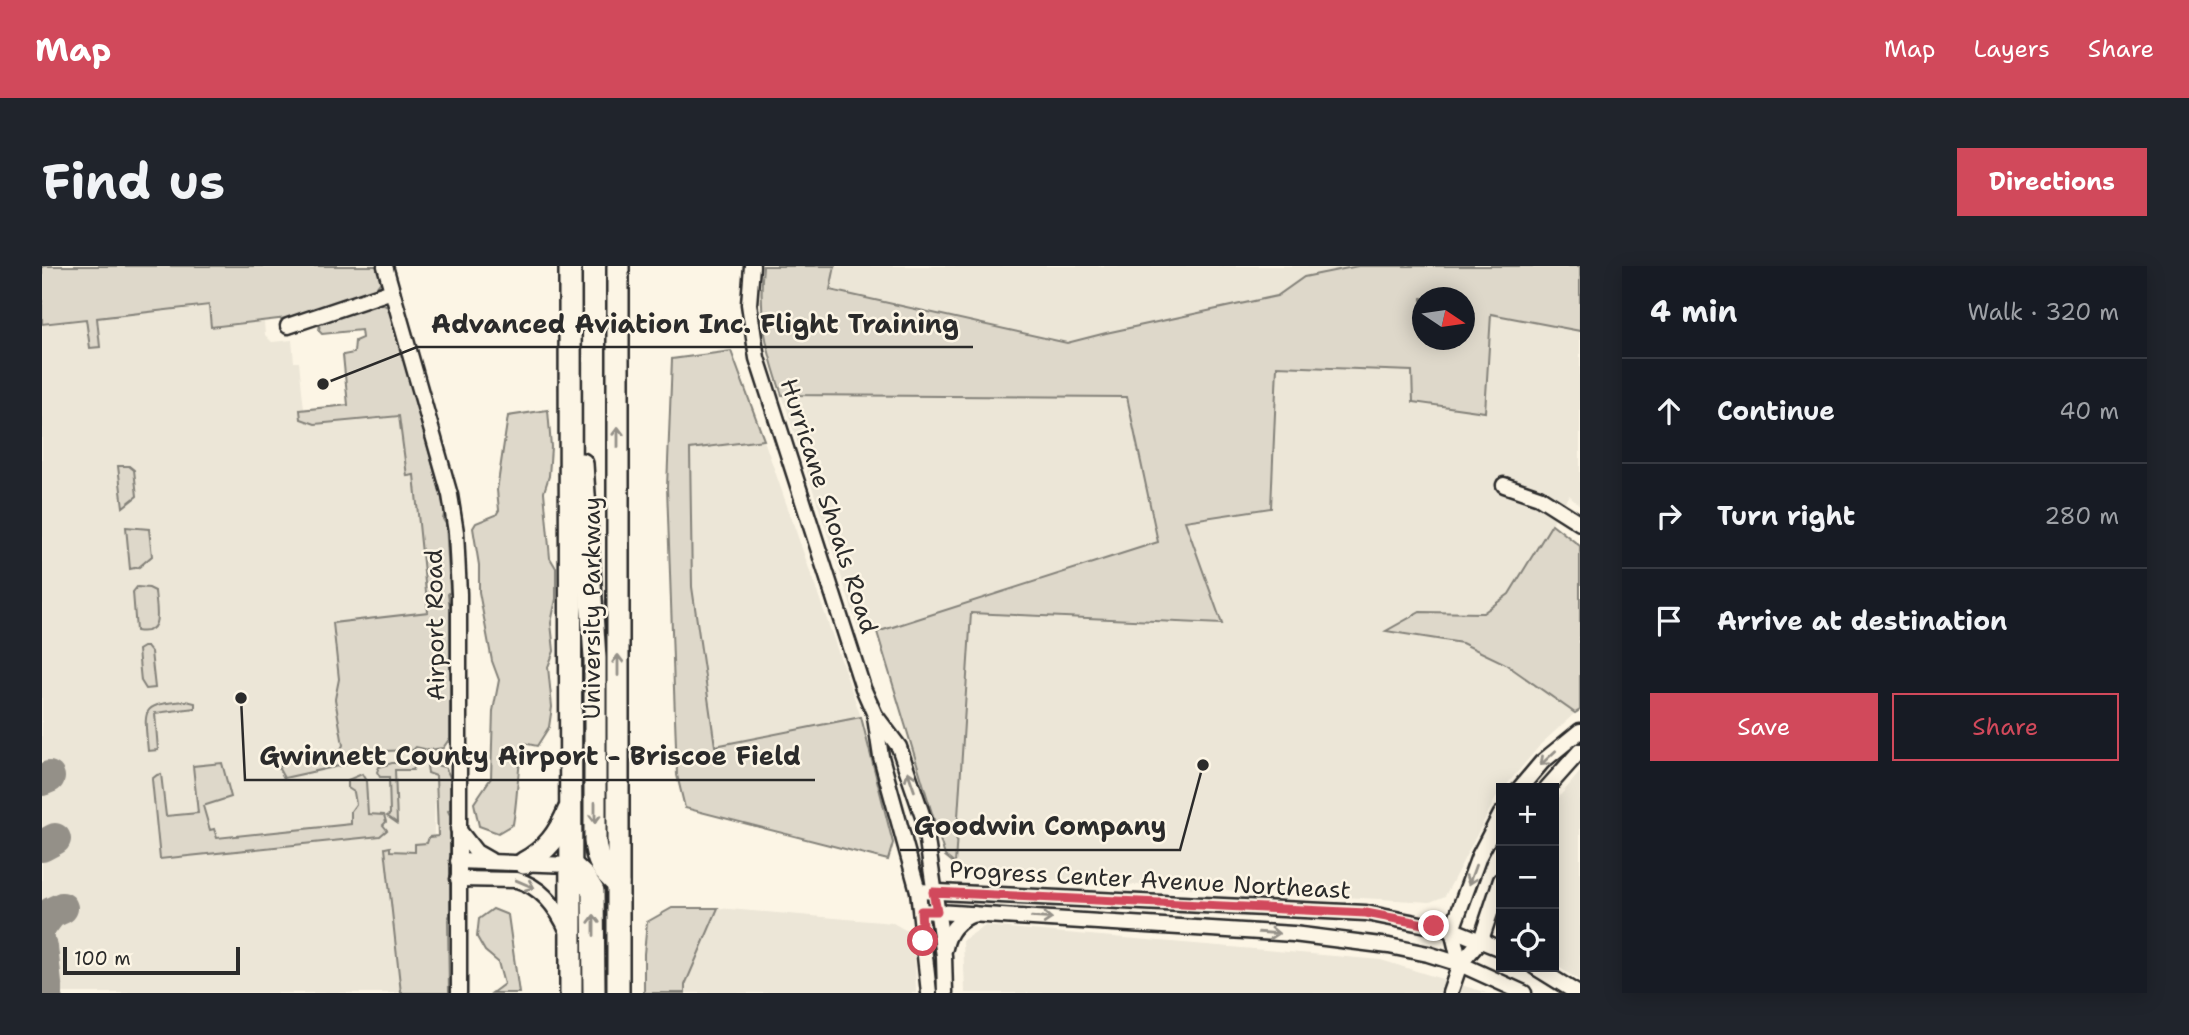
<!DOCTYPE html>
<html lang="en">
<head>
<meta charset="utf-8">
<style>
  :root { --surface:#171b24; --page:#20242c; --text:#f1f3f6; --muted:#9ea1a6; --line:#363941; --accent:#d1495b }
  body { margin:0; font-family:"Shantell Sans",sans-serif; background:var(--page); color:var(--text) }
  .controls { position:absolute; right:21px; bottom:21px; display:grid; overflow:hidden; border-radius:0px; box-shadow:0 4px 18px #0003 }
  .controls button { width:63px; height:63px; display:grid; place-items:center; padding:0; border:0; border-bottom:2px solid var(--line); background:var(--surface); color:var(--text); font:35px sans-serif }
  .compass { position:absolute; left:1370px; top:21px; width:63px; height:63px; border-radius:50%; background:var(--surface); box-shadow:0 4px 18px #0003; rotate:103deg }
  .scale { position:absolute; left:21px; bottom:18px; width:177px; box-sizing:border-box; padding-left:7px; border:4px solid #2b2b2b; border-top:0; font-size:19px; line-height:24px; white-space:nowrap; color:#2b2b2b; -webkit-text-stroke:5px #fcf5e5; paint-order:stroke }
  .stop { position:absolute; width:21px; height:21px; margin:-16px; border:5px solid #d1495b; border-radius:50%; background:#fff }
  .stop.end { background:#d1495b; border-color:#fff; box-shadow:0 2px 7px #0008 }
  .list { margin:0; padding:0; list-style:none }
  h2 { display:flex; justify-content:space-between; align-items:center; height:91px; margin:0; padding:0 28px; font-size:30px }
  h2 small { font-size:23px; font-weight:400; color:var(--muted) }
  .list li { display:grid; grid-template-columns:46px 1fr auto; gap:21px; align-items:center; box-sizing:border-box; height:105px; padding:0 28px; border-top:2px solid var(--line) }
  .list b { display:block; font-size:26px; white-space:nowrap }
  .list em { font-size:23px; font-style:normal; color:var(--muted) }
  .actions { display:flex; gap:14px; padding:21px 28px }
  .actions a { flex:1; padding:16px 0; border:2px solid var(--accent); border-radius:0px; text-align:center; font-size:24px; color:var(--accent) }
  .actions .main { background:var(--accent); color:#fff }
  .icon { flex:none; width:38px; height:38px; fill:none; stroke:currentColor; stroke-width:2; stroke-linecap:round; stroke-linejoin:round }
  .map { position:relative; flex:none; width:1538px; height:727px; overflow:hidden; border-radius:0px }
  header { display:flex; align-items:center; gap:42px; box-sizing:border-box; height:98px; padding:0 35px; background:var(--accent); color:#fff }
  header strong { font-size:33px }
  nav { display:flex; gap:38px; margin-inline-start:auto; font-size:24px }
  .intro { display:flex; align-items:center; justify-content:space-between; box-sizing:border-box; height:168px; padding:0 42px }
  h1 { margin:0; font-size:49px }
  .button { padding:18px 32px; border-radius:0px; background:var(--accent); color:#fff; font-size:24px; font-weight:700 }
  main { display:flex; gap:42px; padding:0 42px }
  aside { flex:1; background:var(--surface); border-radius:0px; box-shadow:0 4px 18px #0003 }
  .map>svg:first-child { display:block }
  .built { fill:#ece6d7 }
  .green { fill:#ded8ca; stroke:#84827a; stroke-width:2; fill-rule:evenodd }
  .lines { fill:none; stroke-linecap:round; stroke-linejoin:round }
  .taxiway { stroke:#949088; stroke-width:32 }
  .minor-casing { stroke:#2b2b2b; stroke-width:19 }
  .highway-casing { stroke:#2b2b2b; stroke-width:26 }
  .minor { stroke:#fcf5e5; stroke-width:14 }
  .highway { stroke:#fcf5e5; stroke-width:21 }
  .oneway { stroke:#949088 }
  .route { stroke:#d1495b; stroke-width:9 }
  .labels { text-anchor:middle; dominant-baseline:central; stroke-width:5; stroke-linejoin:round; paint-order:stroke }
  .street-label { font-size:24px; fill:#2b2b2b; stroke:#fcf5e5 }
  .leader { fill:none; stroke:#2b2b2b; stroke-width:2.5 }
  .callout-dot { fill:#2b2b2b; stroke:#fcf5e5; stroke-width:2.5 }
  .callout-label { font-size:26px; text-anchor:middle; font-weight:bold; fill:#2b2b2b; stroke:#fcf5e5; stroke-width:5; stroke-linejoin:round; paint-order:stroke }
</style>
</head>
<body>
<header>
<strong>Map</strong>
<nav><a>Map</a><a>Layers</a><a>Share</a></nav>
</header>
<div class="intro"><h1>Find us</h1><a class="button">Directions</a></div>
<main>
<div class="map">
<svg width="1538" height="727" viewBox="0 0 1538 727">
  <rect width="100%" height="100%" fill="#fcf5e5"/>
  <filter id="ink" filterUnits="userSpaceOnUse"><feTurbulence type="fractalNoise" baseFrequency=".0143" numOctaves="2"/><feDisplacementMap in="SourceGraphic" scale="14" xChannelSelector="R" yChannelSelector="G"/><feConvolveMatrix kernelMatrix="1 2 1 2 8 2 1 2 1" color-interpolation-filters="sRGB"/></filter>
  <g filter="url(#ink)">
    <!-- built -->
    <g class="built">
      <polygon points="0,0 219,16 223,69 230,76 250,74 252,96 257,96 262,143 364,135 400,355 391,587 397,727 0,727"/>
      <polygon points="793,0 1316,0 1262,11 1235,30 1064,67 1025,77 788,24"/>
      <polygon points="1449,48 1538,65 1538,239 1527,229 1467,328 1441,347 1378,346 1345,365 1420,377 1462,397 1533,447 1499,478 1462,522 1459,522 1403,630 1388,636 923,609 913,598 929,347 1179,358 1143,255 1229,242 1235,100 1371,105 1443,145"/>
      <polygon points="740,129 1085,130 1117,276 819,371"/>
      <polygon points="722,174 819,451 673,481 650,321 648,183"/>
      <polygon points="1538,506 1538,715 1512,698 1512,537"/>
      <polygon points="676,642 851,657 867,666 873,687 874,727 643,727 643,719"/>
      <polygon points="943,660 1339,694 1445,727 923,727 921,674"/>
    </g>
    <!-- green -->
    <g class="green">
      <polygon points="0,0 337,0 340,14 334,22 322,27 245,52 169,61 167,39 55,52 58,81 48,82 44,53 0,58"/>
      <path d="M721 0H793L788 24 1025 77 1064 67 1235 30 1262 11 1316 0H1538V65L1449 48 1443 146 1371 136 1370 105 1235 100 1229 242 1143 255 1180 358 929 347 913 598 903 590 835 366 1116 276 1085 131 740 129C724 83 716 49 721 0ZM1380 32H1422V74H1380Z"/>
      <polygon points="338,37 346,41 349,45 403,244 401,253 404,258 408,326 406,328 408,342 408,472 401,482 387,484 374,481 371,484 341,485 306,498 242,512 237,503 241,491 298,485 301,479 293,433 297,413 291,357 386,346 372,209 365,210 357,150 273,158 259,153 258,144 306,139 301,89 312,87 313,75 320,72 319,64 280,68 277,65 278,56"/>
      <polygon points="689,85 722,174 648,183 650,321 673,480 819,451 851,577 846,594 643,542 635,509 625,221 630,93"/>
      <path d="M506 144 509 181 507 210 502 226 508 292 514 302V333L509 357 512 385 506 401 510 441 507 461 495 480 481 477C475 504 476 531 471 558L456 567 437 560 432 537 449 512 451 445 457 414 450 395 437 326V299L431 262 434 257 454 249 457 244 455 224 466 150Z"/>
      <polygon points="76,200 87,200 92,204 95,230 81,241"/>
      <polygon points="1510,258 1538,280 1538,444 1533,447 1462,397 1420,377 1344,365 1378,346 1441,347 1467,328"/>
      <polygon points="84,261 107,263 110,290 97,301 88,303"/>
      <path d="M95 321 107 322 113 325C114 343 123 370 94 365L91 326Z"/>
      <polygon points="101,381 105,381 109,386 113,422 104,423 99,415 96,384"/>
      <path d="M144 435 153 437V442L113 447 116 484 106 485C102 441 98 439 144 435Z"/>
      <polygon points="180,497 189,531 161,540 168,564 172,563 175,572 309,558 309,545 314,538 312,526 306,522 306,514 320,508 324,515 326,548 342,549 344,556 341,559 345,564 338,570 118,593 110,513 115,509 119,508 124,550 156,547 151,500"/>
      <polygon points="370,497 373,499 371,504 353,504 355,557 345,550 348,548 347,511 338,511 335,506 337,501 350,497"/>
      <polygon points="387,498 403,501 408,511 408,543 406,545 408,549 408,648 406,654 407,727 359,727 343,582 348,581 348,585 373,586 373,578 385,577 387,571 396,570 394,510 386,507 385,500"/>
      <polygon points="630,642 676,642 643,719 643,727 602,727 602,688 605,656"/>
      <polygon points="451,643 466,649 477,727 450,727 462,718 456,696 443,685 435,671 437,653"/>
    </g>
    <g class="lines">
      <!-- taxiway -->
      <g class="taxiway">
        <polyline points="0,514 7,511"/>
        <polyline points="0,580 13,573"/>
        <polyline points="0,659 9,647 20,642"/>
        <polyline points="0,681 5,727"/>
      </g>
      <!-- minor casing -->
      <g class="minor-casing">
        <g id="minor">
          <polyline points="343,0 408,229 414,266 417,328 417,727"/>
          <polyline points="710,0 707,38 715,92 821,422 833,449 857,481 882,554 902,690 903,727"/>
          <polyline points="246,60 350,25"/>
          <polyline points="1462,219 1497,231 1538,257"/>
          <polyline points="833,451 839,491 876,625 887,727"/>
          <polyline points="1478,522 1500,496 1538,465"/>
          <polyline points="1505,522 1538,485"/>
          <polyline points="416,563 434,586 448,594"/>
          <polyline points="416,595 529,599"/>
          <path d="M416 613 475 614C500 621 516 643 526 666"/>
          <polyline points="876,625 1324,647 1414,665 1459,683"/>
          <polyline points="879,645 1251,668 1347,680 1386,688 1418,698 1482,727"/>
          <path d="M903 682C906 665 916 654 932 648"/>
          <polyline points="1418,698 1410,664 1437,590 1459,548"/>
          <polyline points="1493,701 1535,727"/>
          <polyline points="1408,727 1418,698 1439,674 1459,614"/>
        </g>
      </g>
      <!-- highway casing -->
      <g class="highway-casing">
        <g id="highway">
          <polyline points="528,0 529,727"/>
          <path d="M540 198 553 392V575C555 595 560 605 576 618"/>
          <path d="M482 597C505 585 517 568 527 544"/>
          <polyline points="529,599 542,611 551,625 552,727"/>
          <polyline points="576,727 576,0"/>
        </g>
      </g>
      <!-- minor -->
      <use href="#minor" class="minor"/>
      <!-- highway -->
      <use href="#highway" class="highway"/>
    </g>
    <!-- one-way arrows -->
    <defs><path id="oneway-shaft" d="M-6 0H5M1.5-3L5.5 0L1.5 3" fill="none" stroke-width="1.6" stroke-linecap="round" stroke-linejoin="round" transform="scale(1.75)"/></defs>
    <g class="oneway">
      <use href="#oneway-shaft" transform="translate(576 171) rotate(-90)"/>
      <use href="#oneway-shaft" transform="translate(576 399) rotate(-90)"/>
      <use href="#oneway-shaft" transform="translate(1506 492) rotate(137)"/>
      <use href="#oneway-shaft" transform="translate(869 515) rotate(-109)"/>
      <use href="#oneway-shaft" transform="translate(553 547) rotate(90)"/>
      <use href="#oneway-shaft" transform="translate(1430 609) rotate(110)"/>
      <use href="#oneway-shaft" transform="translate(483 618) rotate(23)"/>
      <use href="#oneway-shaft" transform="translate(1000 652) rotate(4)"/>
      <use href="#oneway-shaft" transform="translate(552 659) rotate(-90)"/>
      <use href="#oneway-shaft" transform="translate(1227 667) rotate(4)"/>
    </g>
  </g>
  <g class="lines" filter="url(#ink)">
    <!-- route -->
    <polyline class="route" points="881,675 879,645 895,645 891,626 1324,647 1392,660"/>
  </g>
  <g class="labels">
    <!-- street labels -->
    <g class="street-label">
      <text transform="translate(787 240) rotate(72)">Hurricane Shoals Road</text>
      <text transform="translate(550 342) rotate(-90)">University Parkway</text>
      <text transform="translate(393 359) rotate(-91)">Airport Road</text>
      <text transform="translate(1108 614) rotate(3)">Progress Center Avenue Northeast</text>
    </g>
  </g>
  <!-- callouts -->
  <path class="leader" d="M281 118L375 81H931M199 432L203 514H773M1161 499L1138 584H858"/>
  <g class="callout-dot">
    <circle cx="281" cy="118" r="7"/>
    <circle cx="199" cy="432" r="7"/>
    <circle cx="1161" cy="499" r="7"/>
  </g>
  <g class="callout-label">
    <text x="653" y="67">Advanced Aviation Inc. Flight Training</text>
    <text x="488" y="499">Gwinnett County Airport - Briscoe Field</text>
    <text x="998" y="569">Goodwin Company</text>
  </g>
</svg>
<div class="controls">
<button>+</button>
<button>−</button>
<button><svg class="icon" aria-label="locate" viewBox="0 0 24 24"><circle cx="12" cy="12" r="6"/><path d="M12 2v4M12 18v4M2 12h4M18 12h4"/></svg></button>
</div>
<svg class="compass" viewBox="-18 -18 36 36"><path d="M0-13l5 13h-10z" fill="#e53935"/><path d="M0 13l5-13h-10z" fill="#9ea1a6"/></svg>
<div class="scale">100 m</div>
<div class="stop" style="left:881px;top:675px"></div>
<div class="stop end" style="left:1392px;top:660px"></div>
</div>
<aside>
<h2>4 min<small>Walk · 320 m</small></h2>
<ul class="list">
<li><svg class="icon" aria-label="ahead" viewBox="0 0 24 24"><path d="M12 20V5M6 11l6-6 6 6"/></svg><div><b>Continue</b></div><em>40 m</em></li>
<li><svg class="icon" aria-label="right" viewBox="0 0 24 24"><path d="M7 20v-9h11M14 6l5 5-5 5"/></svg><div><b>Turn right</b></div><em>280 m</em></li>
<li><svg class="icon" aria-label="arrive" viewBox="0 0 24 24"><path d="M6 21V4h12l-3 4 3 4H6"/></svg><div><b>Arrive at destination</b></div></li>
</ul>
<div class="actions"><a class="main">Save</a><a>Share</a></div>
</aside>
</main>
</body>
</html>
